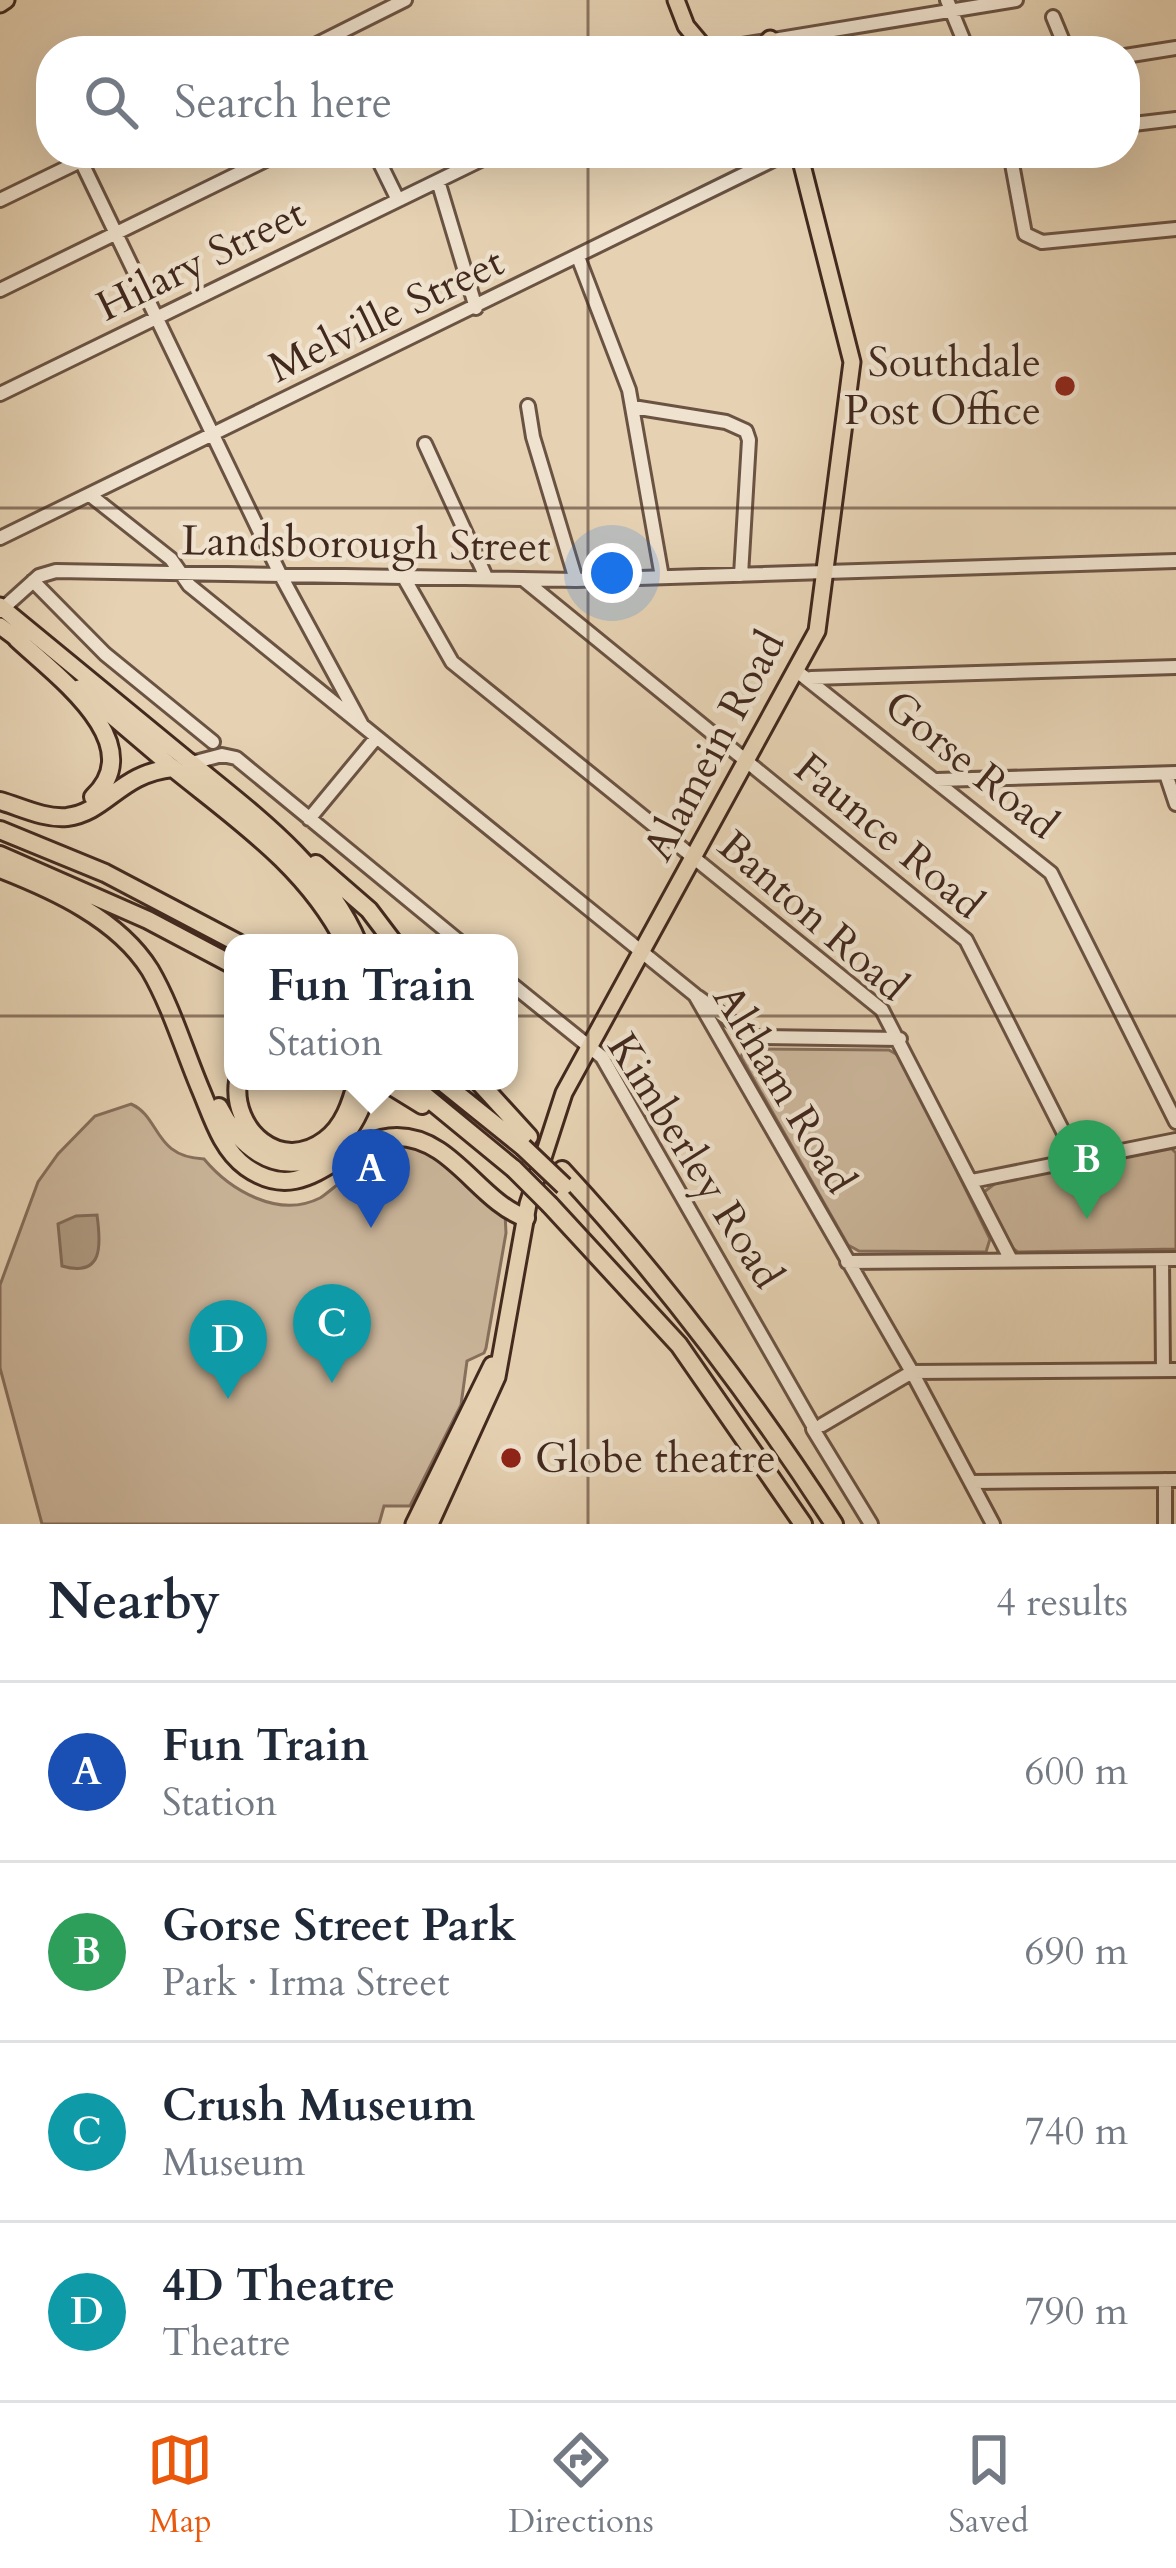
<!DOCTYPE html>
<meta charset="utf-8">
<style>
:root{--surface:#fff;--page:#f2f2f3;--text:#1f2937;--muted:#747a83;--line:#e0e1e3;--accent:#ea580c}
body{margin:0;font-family:Cardo,serif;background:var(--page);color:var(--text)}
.you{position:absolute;left:612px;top:573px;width:42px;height:42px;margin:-30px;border:9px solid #fff;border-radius:50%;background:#1a73e8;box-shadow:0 0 0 18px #1a73e833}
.badge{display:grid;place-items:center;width:78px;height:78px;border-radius:50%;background:var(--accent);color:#fff;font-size:39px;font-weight:700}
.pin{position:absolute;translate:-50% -99px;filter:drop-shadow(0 3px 6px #0008)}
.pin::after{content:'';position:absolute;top:63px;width:42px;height:36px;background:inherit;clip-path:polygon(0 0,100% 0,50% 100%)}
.popup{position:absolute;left:224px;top:934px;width:294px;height:156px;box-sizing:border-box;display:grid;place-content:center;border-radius:24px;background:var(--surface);filter:drop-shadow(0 3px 9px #0005);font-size:39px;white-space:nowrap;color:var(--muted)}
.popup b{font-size:45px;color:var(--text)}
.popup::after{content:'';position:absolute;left:50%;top:100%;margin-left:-24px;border:24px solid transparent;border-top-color:var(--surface)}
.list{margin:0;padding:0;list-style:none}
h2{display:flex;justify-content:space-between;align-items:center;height:156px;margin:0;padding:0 48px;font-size:51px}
h2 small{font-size:39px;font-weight:400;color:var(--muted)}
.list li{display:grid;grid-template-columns:78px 1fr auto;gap:36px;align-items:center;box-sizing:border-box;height:180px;padding:0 48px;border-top:3px solid var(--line)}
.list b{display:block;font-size:45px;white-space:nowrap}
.list p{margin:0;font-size:39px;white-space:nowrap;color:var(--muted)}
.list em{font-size:39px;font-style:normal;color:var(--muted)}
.icon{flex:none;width:66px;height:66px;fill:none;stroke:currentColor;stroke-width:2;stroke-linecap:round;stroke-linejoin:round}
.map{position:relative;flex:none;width:1176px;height:1524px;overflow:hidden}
.search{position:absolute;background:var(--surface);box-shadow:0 12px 48px #0002;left:36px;right:36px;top:36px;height:132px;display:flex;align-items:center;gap:30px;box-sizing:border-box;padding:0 42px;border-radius:48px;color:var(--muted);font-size:45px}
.sheet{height:876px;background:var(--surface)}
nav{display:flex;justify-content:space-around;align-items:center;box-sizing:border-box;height:168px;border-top:3px solid var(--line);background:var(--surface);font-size:33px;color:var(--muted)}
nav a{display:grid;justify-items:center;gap:6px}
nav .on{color:var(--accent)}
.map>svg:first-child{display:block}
.green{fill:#cab59a;stroke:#866f5c;stroke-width:3}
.water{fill:#ae9980;stroke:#836c59;stroke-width:3}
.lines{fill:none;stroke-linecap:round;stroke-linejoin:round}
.minor-casing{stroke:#6b5343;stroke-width:18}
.major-casing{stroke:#42291e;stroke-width:21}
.highway-casing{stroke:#42291e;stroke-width:22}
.minor{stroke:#efe2ce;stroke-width:12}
.major{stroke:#e6d2b3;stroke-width:15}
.highway{stroke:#e6d2b3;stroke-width:16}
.highway-bridge-casing{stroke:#42291e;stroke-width:22;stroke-linecap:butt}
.highway-bridge{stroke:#e6d2b3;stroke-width:16}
.grid{fill:none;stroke:#42291e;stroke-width:3;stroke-opacity:0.55}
.poi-dot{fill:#8f2418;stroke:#efe2ce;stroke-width:4.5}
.labels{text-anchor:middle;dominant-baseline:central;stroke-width:9;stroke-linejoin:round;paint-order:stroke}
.street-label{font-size:42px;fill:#42291e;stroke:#efe2ce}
.poi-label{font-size:42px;fill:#42291e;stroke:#efe2ce;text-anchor:end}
</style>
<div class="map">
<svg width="1176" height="1524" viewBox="0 0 1176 1524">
<rect width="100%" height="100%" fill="#e6d2b3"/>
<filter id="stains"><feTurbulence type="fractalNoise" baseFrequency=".00167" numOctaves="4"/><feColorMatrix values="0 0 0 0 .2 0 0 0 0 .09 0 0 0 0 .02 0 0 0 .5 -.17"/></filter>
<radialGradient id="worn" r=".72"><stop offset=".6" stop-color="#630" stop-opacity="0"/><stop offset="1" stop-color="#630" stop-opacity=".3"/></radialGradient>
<path class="green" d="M744,1049l145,1 12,7 89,182 -4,13 -127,-1 -11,-6 -107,-188z
M131,1104c30,13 22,53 73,55 26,31 74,60 116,39 8,-5 16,-13 24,-18l-1,-13c65,-54 111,4 162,46l1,20 -20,115 -2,5 -17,8 -6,44 -51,101h-26l-5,18h-337l-42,-156v-83l38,-103 20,-28 37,-38z
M1170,1147l6,6v96l-158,3 -7,-5 -27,-55 13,-10z"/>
<path class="water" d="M97,1215c4,29 7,63 -35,51l-4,-42 18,-8z"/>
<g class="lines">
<defs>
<path id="minor" d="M947,0l21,51
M1053,17l14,34
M869,50v1
M303,51l102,-51
M706,51l310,-51
M1125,56l51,-8
M1125,125l51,-6
M375,153l23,47
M1010,153l15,81 17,8 134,-13
M81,161l199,413 82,151
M438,181l38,127
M0,200l97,-47
M578,257l51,133 33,187
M0,290l280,-137
M0,394l495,-241
M528,406l5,31 43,143
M633,407l93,15 20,9 3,9 -8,135
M425,444l61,133
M90,495l81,64 18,26 506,410 217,377 81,152
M0,538l775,-379 88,-6
M403,576l49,86 430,348 129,250
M523,579l443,361 112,221
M33,581l72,73 108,88
M0,611l39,-35 17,-5 520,9 600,-19
M798,672l253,201 125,249
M811,678l365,-11
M188,764l34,-9 14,3 225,185
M1166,774l10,30
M937,780l239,-7
M309,819l67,-81
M509,982l93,75 210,367
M698,997l55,40 147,2
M972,1181l204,-41
M1162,1260l1,110
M847,1262l329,-3
M822,1425l90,-53 264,-2
M813,1429l58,95
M1165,1480v44
M973,1482l203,-2"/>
<path id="major" d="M676,0l10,26 21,25
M0,4l6,-4
M770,39l4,12
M0,606l191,157
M0,626l23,17
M79,688l94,80
M414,1524l78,-159
M430,1524l67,-147 31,-173 36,-111 253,-462 35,-269 -53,-209"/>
<path id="highway" d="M17,639c37,35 134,104 76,158
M191,763c61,50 136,105 167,180
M0,801c21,6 44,18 67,16 40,-5 53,-44 106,-49 64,52 134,99 172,175
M0,830l105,43 133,70
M0,855l148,65 85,45
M316,864l53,46 25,33
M0,869c54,21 118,50 150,101 21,36 34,80 50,118 12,28 21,61 46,79 61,44 95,-30 151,-30 55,0 82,65 129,81
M238,1081c-7,48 42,93 87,59 19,-14 26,-37 32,-59
M383,1081l39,24
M407,1081l107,88
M441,1081l82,66
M478,1081l51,56
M219,1107c45,89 131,65 150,-26
M562,1170c101,109 191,229 272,354
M550,1205l129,140 124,179"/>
</defs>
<use href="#minor" class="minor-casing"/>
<use href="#major" class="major-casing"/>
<use href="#highway" class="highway-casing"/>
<use href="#minor" class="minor"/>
<use href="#major" class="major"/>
<use href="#highway" class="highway"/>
<defs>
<path id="highway-bridge" d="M523,1147l41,39
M514,1169l36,36"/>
</defs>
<use href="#highway-bridge" class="highway-bridge-casing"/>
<use href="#highway-bridge" class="highway-bridge"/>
</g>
<path class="grid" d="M588,0v51M588,153v1371M0,508h1176M0,1016h1176"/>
<g class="poi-dot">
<circle cx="1065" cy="386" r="12"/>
<circle cx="511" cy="1458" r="12"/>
</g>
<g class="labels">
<g class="street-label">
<text transform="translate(201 260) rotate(-26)">Hilary Street</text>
<text transform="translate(386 315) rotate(-26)">Melville Street</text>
<text transform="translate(366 544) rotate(1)">Landsborough Street</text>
<text transform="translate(714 746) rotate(-62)">Alamein Road</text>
<text transform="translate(971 765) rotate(39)">Gorse Road</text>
<text transform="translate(889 836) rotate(40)">Faunce Road</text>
<text transform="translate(813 916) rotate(41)">Banton Road</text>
<text transform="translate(784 1089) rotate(59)">Altham Road</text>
<text transform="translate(695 1161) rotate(58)">Kimberley Road</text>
</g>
<g class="poi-label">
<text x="1041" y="362">Southdale<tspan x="1041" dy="48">Post Office</tspan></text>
<text x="535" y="1458" text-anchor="start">Globe theatre</text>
</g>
</g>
<rect width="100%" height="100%" filter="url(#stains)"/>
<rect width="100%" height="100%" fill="url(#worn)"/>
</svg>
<div class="you"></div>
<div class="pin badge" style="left:371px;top:1228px;background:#1a4fb4">A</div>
<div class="popup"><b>Fun Train</b>Station</div>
<div class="pin badge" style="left:1087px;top:1219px;background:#2e9e5b">B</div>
<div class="pin badge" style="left:332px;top:1383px;background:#0f9aa8">C</div>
<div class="pin badge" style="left:228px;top:1399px;background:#0f9aa8">D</div>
<div class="search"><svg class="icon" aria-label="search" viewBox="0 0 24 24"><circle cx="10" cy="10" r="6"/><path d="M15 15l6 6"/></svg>Search here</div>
</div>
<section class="sheet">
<h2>Nearby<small>4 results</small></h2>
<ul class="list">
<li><span class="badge" style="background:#1a4fb4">A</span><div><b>Fun Train</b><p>Station</p></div><em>600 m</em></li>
<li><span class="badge" style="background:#2e9e5b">B</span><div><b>Gorse Street Park</b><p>Park · Irma Street</p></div><em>690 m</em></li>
<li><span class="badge" style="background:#0f9aa8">C</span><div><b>Crush Museum</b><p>Museum</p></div><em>740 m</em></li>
<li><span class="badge" style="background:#0f9aa8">D</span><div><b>4D Theatre</b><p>Theatre</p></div><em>790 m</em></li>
</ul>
</section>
<nav>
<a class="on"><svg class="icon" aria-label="map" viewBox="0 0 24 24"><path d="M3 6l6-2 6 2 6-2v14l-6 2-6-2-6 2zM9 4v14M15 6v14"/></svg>Map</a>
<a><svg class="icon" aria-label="directions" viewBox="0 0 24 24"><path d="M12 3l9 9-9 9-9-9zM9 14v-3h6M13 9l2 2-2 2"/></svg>Directions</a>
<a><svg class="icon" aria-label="saved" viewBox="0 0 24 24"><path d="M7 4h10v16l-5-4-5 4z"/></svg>Saved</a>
</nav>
